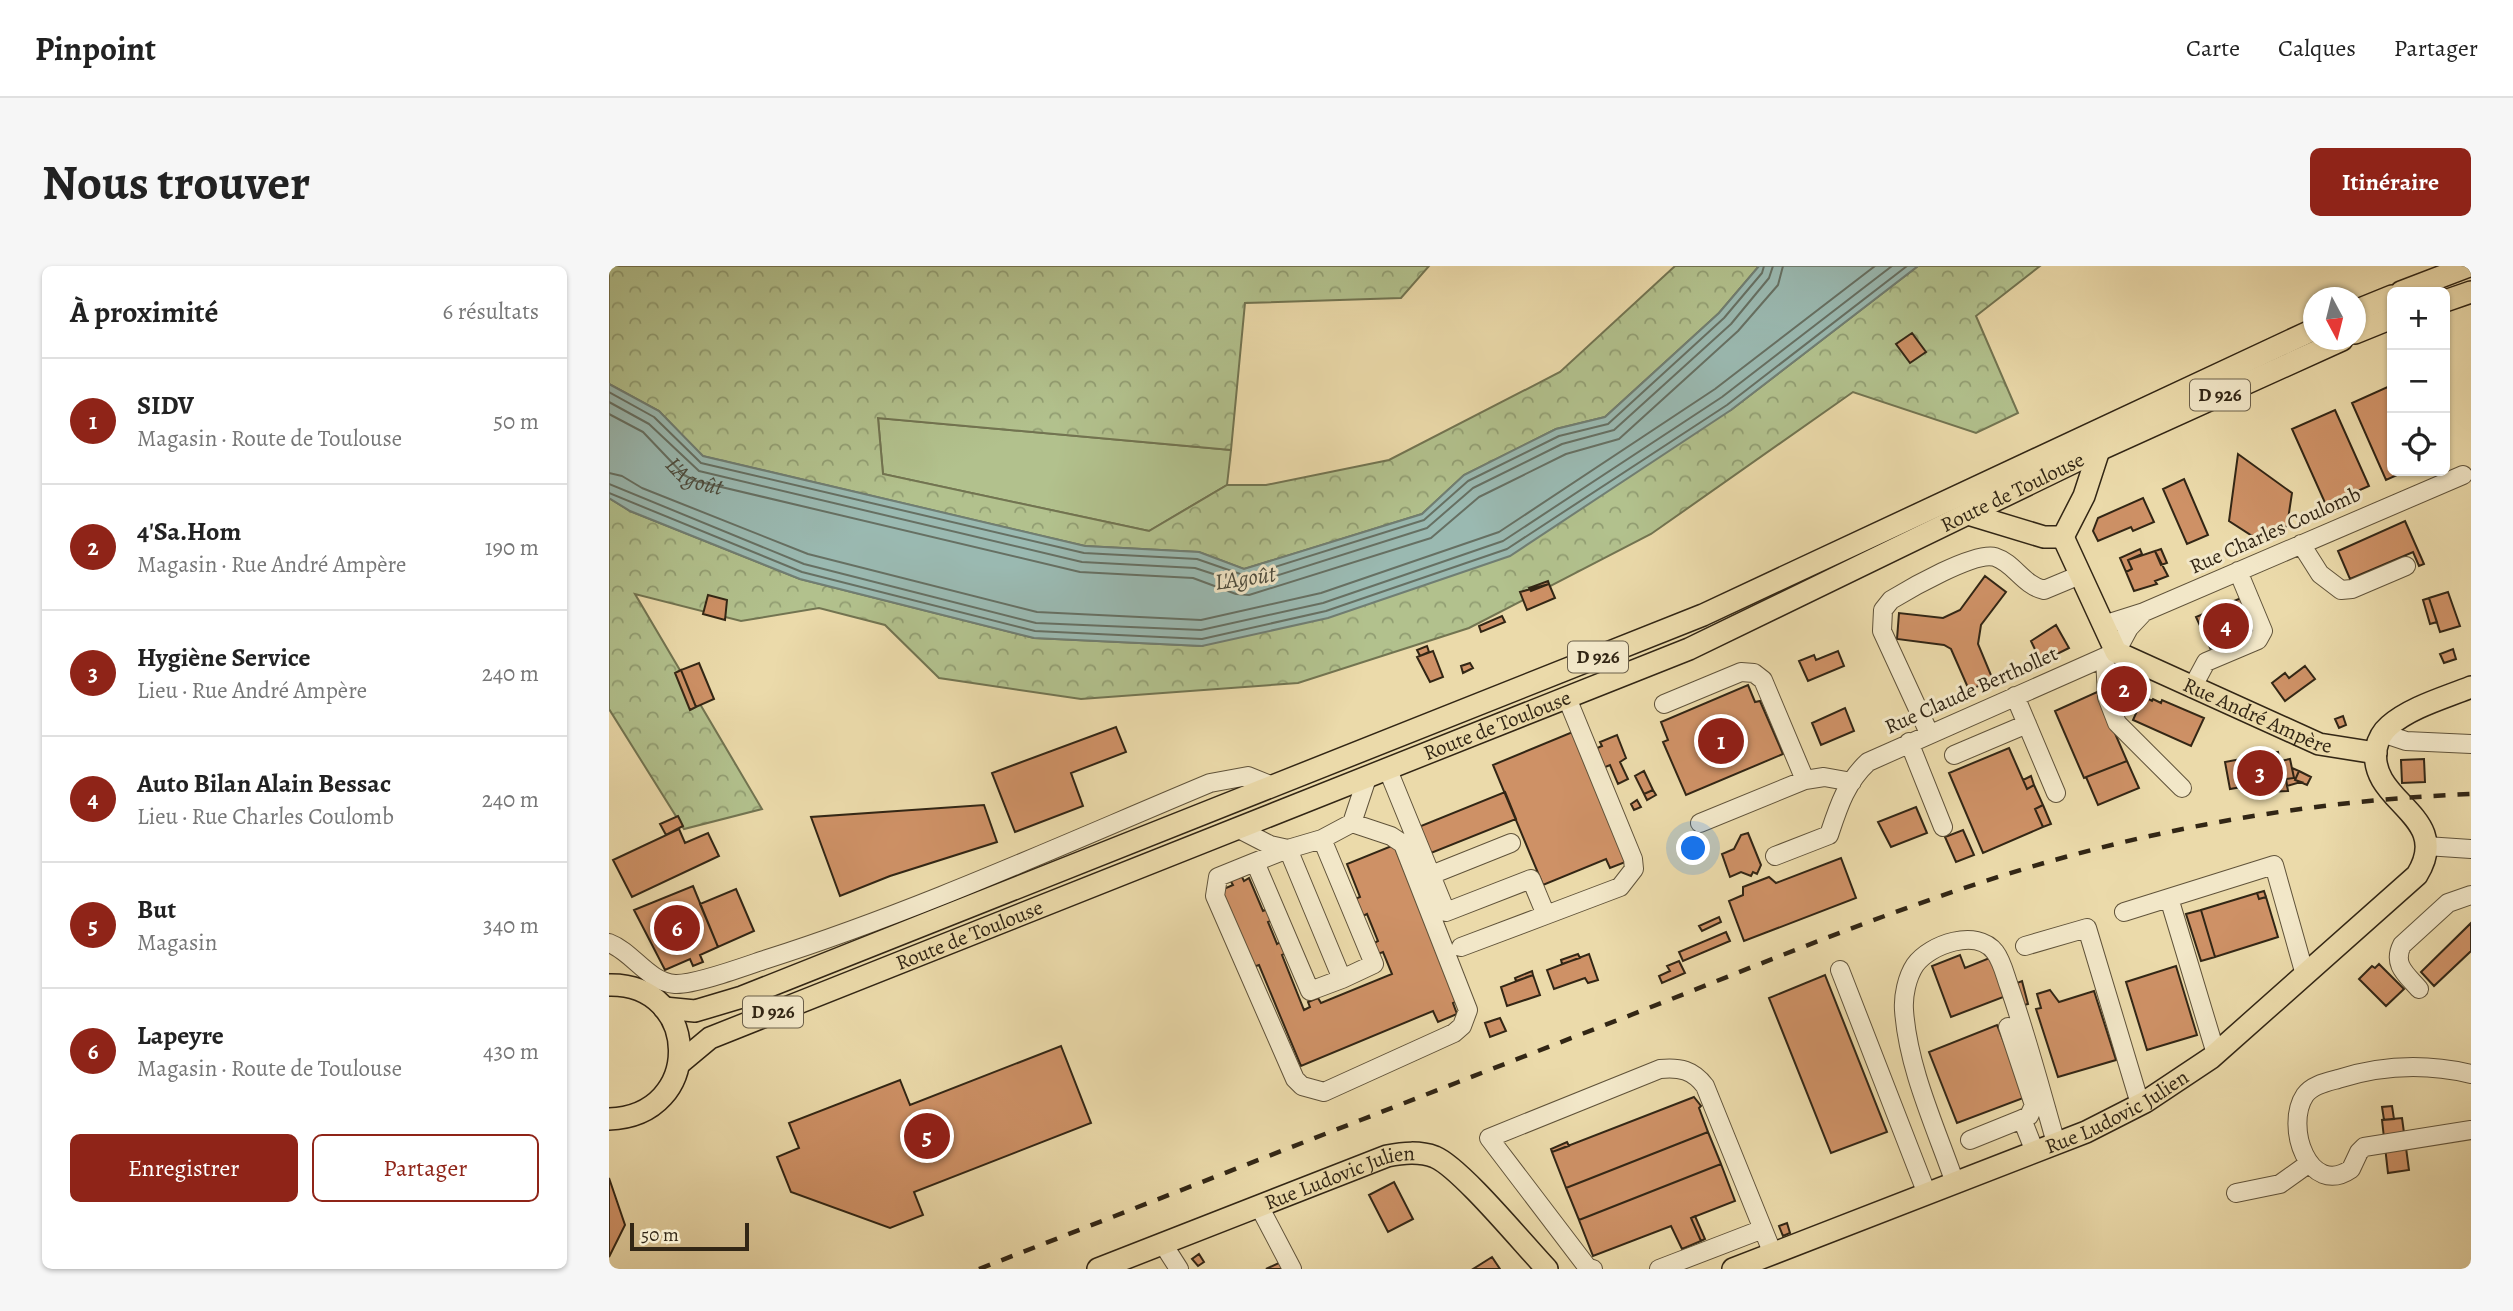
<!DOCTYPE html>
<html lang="fr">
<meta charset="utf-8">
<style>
:root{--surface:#fff;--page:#f6f6f6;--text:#222;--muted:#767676;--line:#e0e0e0;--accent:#8f2418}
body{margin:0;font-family:Alegreya,serif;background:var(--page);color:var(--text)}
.controls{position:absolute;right:21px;top:21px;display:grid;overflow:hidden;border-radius:10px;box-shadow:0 2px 5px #0004}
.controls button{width:63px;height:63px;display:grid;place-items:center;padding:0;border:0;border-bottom:2px solid var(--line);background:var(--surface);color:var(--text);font:35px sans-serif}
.compass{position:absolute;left:1694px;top:21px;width:63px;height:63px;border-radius:50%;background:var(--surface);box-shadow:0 2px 5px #0004;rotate:173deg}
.scale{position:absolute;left:21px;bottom:18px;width:119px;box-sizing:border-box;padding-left:7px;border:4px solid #322615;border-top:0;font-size:19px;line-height:24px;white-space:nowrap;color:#322615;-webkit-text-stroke:5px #f2e7c8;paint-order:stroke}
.you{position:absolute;left:1085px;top:583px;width:24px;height:24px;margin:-18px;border:5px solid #fff;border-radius:50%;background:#1a73e8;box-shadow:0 0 0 10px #1a73e833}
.badge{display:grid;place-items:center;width:46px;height:46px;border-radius:50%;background:var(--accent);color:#fff;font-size:23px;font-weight:700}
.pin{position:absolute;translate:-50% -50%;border:4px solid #fff;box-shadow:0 2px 7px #0006}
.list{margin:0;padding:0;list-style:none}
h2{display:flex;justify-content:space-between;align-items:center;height:91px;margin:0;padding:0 28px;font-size:30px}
h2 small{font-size:23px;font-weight:400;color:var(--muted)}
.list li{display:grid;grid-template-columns:46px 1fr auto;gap:21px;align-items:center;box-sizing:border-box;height:126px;padding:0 28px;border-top:2px solid var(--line)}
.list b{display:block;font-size:26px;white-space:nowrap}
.list p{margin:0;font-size:23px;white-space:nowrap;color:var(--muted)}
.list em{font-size:23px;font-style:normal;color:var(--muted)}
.actions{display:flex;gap:14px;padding:21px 28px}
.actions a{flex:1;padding:16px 0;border:2px solid var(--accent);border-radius:10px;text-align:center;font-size:24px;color:var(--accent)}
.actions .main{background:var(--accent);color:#fff}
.icon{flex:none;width:38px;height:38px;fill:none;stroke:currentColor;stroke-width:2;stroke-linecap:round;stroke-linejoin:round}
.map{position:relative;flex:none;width:1862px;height:1003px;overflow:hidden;border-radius:10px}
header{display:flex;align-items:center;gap:42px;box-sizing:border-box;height:98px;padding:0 35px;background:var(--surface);border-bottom:2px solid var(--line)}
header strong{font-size:33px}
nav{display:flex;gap:38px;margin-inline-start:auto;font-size:24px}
.intro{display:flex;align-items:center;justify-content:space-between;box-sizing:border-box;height:168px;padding:0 42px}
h1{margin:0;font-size:49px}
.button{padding:18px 32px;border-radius:10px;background:var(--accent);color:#fff;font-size:24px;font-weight:700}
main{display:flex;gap:42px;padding:0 42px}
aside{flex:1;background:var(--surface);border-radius:10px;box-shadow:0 2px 5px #0004}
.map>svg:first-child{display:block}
.grass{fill:#b2c18d;stroke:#727451;stroke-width:2}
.forest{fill:url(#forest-crowns);stroke:#727451;stroke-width:2}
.water{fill:#9ab9b1;stroke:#707e73;stroke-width:2}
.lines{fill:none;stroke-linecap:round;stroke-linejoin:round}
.shore{stroke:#667063;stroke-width:2}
.building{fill:#ce9166;stroke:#322615;stroke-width:2}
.minor-casing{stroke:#60533a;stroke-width:20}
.major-casing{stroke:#322615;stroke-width:24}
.minor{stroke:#f2e7c8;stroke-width:18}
.major{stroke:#ebdaaa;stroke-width:21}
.rail{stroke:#322615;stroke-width:4.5;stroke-dasharray:12 12;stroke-linecap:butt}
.labels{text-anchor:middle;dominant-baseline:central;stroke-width:6;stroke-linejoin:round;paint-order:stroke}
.shield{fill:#f2e7c8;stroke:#6c604b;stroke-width:2}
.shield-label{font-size:19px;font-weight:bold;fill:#322615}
.street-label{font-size:21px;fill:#322615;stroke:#f2e7c8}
.water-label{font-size:23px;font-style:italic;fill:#4c4b3c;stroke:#f2e7c8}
</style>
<header>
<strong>Pinpoint</strong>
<nav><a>Carte</a><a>Calques</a><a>Partager</a></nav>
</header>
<div class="intro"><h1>Nous trouver</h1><a class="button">Itinéraire</a></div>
<main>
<aside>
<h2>À proximité<small>6 résultats</small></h2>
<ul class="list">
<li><span class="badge">1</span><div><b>SIDV</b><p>Magasin · Route de Toulouse</p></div><em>50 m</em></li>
<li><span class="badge">2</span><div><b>4'Sa.Hom</b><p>Magasin · Rue André Ampère</p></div><em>190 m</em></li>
<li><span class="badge">3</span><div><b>Hygiène Service</b><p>Lieu · Rue André Ampère</p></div><em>240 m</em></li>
<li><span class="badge">4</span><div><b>Auto Bilan Alain Bessac</b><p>Lieu · Rue Charles Coulomb</p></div><em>240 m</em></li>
<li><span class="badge">5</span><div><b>But</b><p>Magasin</p></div><em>340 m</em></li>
<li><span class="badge">6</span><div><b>Lapeyre</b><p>Magasin · Route de Toulouse</p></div><em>430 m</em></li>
</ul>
<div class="actions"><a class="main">Enregistrer</a><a>Partager</a></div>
</aside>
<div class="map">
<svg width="1862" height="1003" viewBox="0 0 1862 1003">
<defs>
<pattern id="forest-crowns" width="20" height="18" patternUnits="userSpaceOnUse" patternTransform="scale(1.75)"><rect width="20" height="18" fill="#b2c18d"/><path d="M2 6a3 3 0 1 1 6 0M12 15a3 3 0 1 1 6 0" fill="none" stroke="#919d72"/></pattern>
</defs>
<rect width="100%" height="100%" fill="#ebdaaa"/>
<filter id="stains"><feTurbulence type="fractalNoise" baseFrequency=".00286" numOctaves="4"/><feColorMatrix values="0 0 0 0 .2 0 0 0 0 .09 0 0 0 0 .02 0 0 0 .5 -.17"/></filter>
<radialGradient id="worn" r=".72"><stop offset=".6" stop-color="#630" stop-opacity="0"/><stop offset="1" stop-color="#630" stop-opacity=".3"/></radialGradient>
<path class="grass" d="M269,152l353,32 -4,35 -78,46 -266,-57z"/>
<path class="forest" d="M0,0h820l-28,32 -156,5 -14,147 -353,-32 5,56 266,57 78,-46h39l123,-25 171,-88 115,-106h84l-40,47 -114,104 -49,12 -92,46 -42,39 -178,55 -45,-17 -114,-6 -383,-90 -43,-45 -50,-27z
M1309,0h122l-64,50 42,97 -42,20 -123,-41 -202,142 -182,94 -171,55 -217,16 -142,-21 -54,-53 -66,-17 -78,13 -106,-27 127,215 -78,20 -75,-120v-211l21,13 170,68 234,59 168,8 529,-236z"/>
<path class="water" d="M1150,0h159l-187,144 -221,146 -182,62 -126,28 -168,-8 -234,-59 -170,-68 -21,-13v-114l50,27 44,45 382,90 114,6 45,17 178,-55 42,-39 92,-46 49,-12 114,-104z"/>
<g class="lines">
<g class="shore">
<path d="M0,126l45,25 47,46 383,90 113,6 49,17 178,-56 44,-39 91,-45 49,-12 116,-106 38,-45 2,-7"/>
<path d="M0,136l40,22 50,47 383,91 113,6 52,17 180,-57 46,-40 89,-44 52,-14 117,-106 38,-46 4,-12"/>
<path id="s1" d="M0,148l34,18 41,43 12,6 384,91 113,6 43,16 13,1 182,-57 48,-41 87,-43 53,-15 119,-108 40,-46 5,-19"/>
<path d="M0,207l13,3 20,12 166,66 229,58 164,8 120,-27 178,-61 216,-143 160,-123"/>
<path d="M0,218l195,80 232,59 165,7 122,-27 180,-62 219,-144 170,-131"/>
<path d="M0,227l193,79 233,59 167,8 124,-28 181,-62 220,-144 180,-139"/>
</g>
</g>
<path class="building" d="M1303,67l14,19 -16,11 -14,-19z
M1783,119v86h14l-20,9 -34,-77z
M1726,144l34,76 -43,19 -34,-76z
M1629,188l54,39 -5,33 -30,13 -28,-18z
M1575,213l24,56 -21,9 -24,-55z
M1534,232l11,24 -21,9 -2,-4 -33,14 -5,-10 5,-13z
M1796,255l19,43 -5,2 -6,-14 -63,27 -12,-28z
M1531,283l2,5 -14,6 4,9 -6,3 -6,-14z
M1552,283l6,14 -6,2 -6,-14z
M1546,285l13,25 -13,5 2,3 -23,7 -8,-19 6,-3 -4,-9z
M1376,310l21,16 -25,33 -3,19 15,36 -24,10 -18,-41 -7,-4 -47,-6 2,-26 44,5 17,-8z
M939,315l1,3 -18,7 -2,-3z
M940,318l6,14 -28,12 -7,-18z
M1839,326l12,34 -20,6 -11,-34z
M99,329l19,5 -2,20 -22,-6z
M1632,332l14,33 -44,19 -15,-33z
M1820,332l8,24 -7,2 -7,-24z
M893,350l3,6 -24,10 -2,-6z
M1447,359l13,23 -28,14 -10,-21z
M818,380l2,6 -9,4 -3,-6z
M1844,383l3,10 -12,4 -4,-9z
M824,385l10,26 -13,5 -13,-25z
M1229,385l6,15 -36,15 -9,-20 15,-6 2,5z
M90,397l15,36 -18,8 -15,-37z
M861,397l3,5 -10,5 -2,-7z
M1696,400l10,13 -30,22 -13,-18 13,-10 4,5z
M72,404l15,37 -6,3 -15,-37z
M1139,419l7,17 5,-1 23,53 -97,41 -23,-53 5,-2 -7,-18z
M1515,423h6l22,12 1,-2 8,4 1,-3 42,18 -13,28 -58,-26 5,-11 -23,-6v-13z
M1488,426l30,69 -43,17 -29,-67z
M1236,442l9,23 -33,14 -9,-22z
M1734,450l3,9 -7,3 -4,-9z
M507,461l10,25 -55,21 12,33 -68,26 -23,-59z
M966,465l53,130 -18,7 -4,-9 -63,26 -50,-120z
M1008,469l9,23 -6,4 8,17 -10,5 -8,-19 -7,3 -8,-19 7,-3 -2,-4z
M1400,482l18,41 7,-4 9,20 -8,4 8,18 -60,26 -34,-80z
M1669,486l2,9 10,-2 4,19 -8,1 2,12 -23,1 -1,-9 -34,6 -5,-27z
M1815,493l1,23 -23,1 -1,-23z
M1518,495l12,27 -41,17 -12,-28z
M1683,502l7,3 -4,9 6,2 -14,4 -1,-7 8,-1z
M1035,505l9,19 -9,4 -9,-18z
M1690,505l12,6 -4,8 -12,-5z
M1422,510l3,9 -7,4 -4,-9z
M1044,524l3,5 -9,5 -3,-6z
M896,526l11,27 -90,36 -10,-27z
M1028,534l4,7 -7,3 -3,-6z
M375,539l13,37 -107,34 -50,20 -29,-79z
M1434,539l8,19 -8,3 -8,-18z
M1307,541l11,26 -36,14 -13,-25z
M69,550l5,10 -17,9 -6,-11z
M70,563l6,14 23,-10 11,23 -87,41 -19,-37z
M1354,564l11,25 -18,7 -11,-25z
M1139,567l13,32 -4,9 -4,-2 -2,4 -10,-4 -11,5 -8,-23 12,-5 7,-14z
M785,579l64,156 -5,2 4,11 -19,8 -5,-11 -132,55 -42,-101 -9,3 -31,-77 14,-6 -3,-5 11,-5 3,6 5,-3 14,33 5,-2 5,11 -5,2 9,22 5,-3 4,12 -4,2 22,55 6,-3 -2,-5 10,-4 3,5 71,-29 -9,-22 -5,2 -4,-11 4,-2 -11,-27 -4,2 -8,-17 5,-2 -13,-33z
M1232,592l15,40 -112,43 -15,-40 14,-6v-8l26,-10 7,6z
M84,620l25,61 -18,8 3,7 -10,4 -3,-7 -25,11 -31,-60z
M127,623l18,42 -36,16 -18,-43z
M1655,625l2,6 -7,2 -2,-6z
M1648,627l2,6 7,-2 12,40 -63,20 -14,-47z
M1592,644l14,47 -14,4 -15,-47z
M1110,651l2,5 -19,9 -3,-5z
M1862,657v28l-37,35 -13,-14z
M1117,666l4,9 -47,20 -4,-9z
M969,688l2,4 -18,6 -1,-4z
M980,688l9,26 -10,3 -3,-5 -31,11 -7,-19z
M1351,689l5,13 27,-11 14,39 -55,21 -19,-51z
M1070,695l6,12 -23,10 -3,-7 11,-5 -3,-5z
M1770,698l25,25 -18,17 -27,-27 13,-13 3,2z
M1567,700l21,69 -50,15 -21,-68z
M923,705l1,4 -17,6 -1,-3z
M924,709l7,20 -33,11 -6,-19z
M1216,709l62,157 -56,21 -62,-155z
M1413,715l6,23 -4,1 -7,-22z
M1441,724l9,12 35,-11 22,69 -58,17 -22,-68 5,-1 -4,-14z
M891,752l6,13 -16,6 -5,-14z
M1388,759l29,72 -69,26 -28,-71z
M452,780l30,77 -177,69 9,23 -33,13 -99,-36 -14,-35 22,-9 -10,-25 111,-43 10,25z
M1085,831l7,9 -2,2 9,24 -142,56 -14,-36z
M1783,840l2,13 -10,1 -2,-13z
M1793,852l7,52 -21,3 -6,-53z
M1099,866l13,32 -142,56 -13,-32z
M958,876l2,4 -17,6 -1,-3z
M1112,898l14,37 -44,17 10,23 -19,8 -11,-23 -78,30 -14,-36z
M0,912l16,47 -16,32z
M785,916l19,37 -25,13 -19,-37z
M1086,950l10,23 -4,2 -10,-23z
M1178,957l3,10 -7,3 -4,-10z
M590,988l5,8 -6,4 -6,-7z
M883,991l8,12h-27z
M672,996l3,7h-18z"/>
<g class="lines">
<defs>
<path id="minor" d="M1692,278l19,30 21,16 11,-1 54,-23
M1535,346l319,-137
M1496,391l2,40 10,26 65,65
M1583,422l14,-26 52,-22 5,-9 -25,-60
M1406,430l41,97
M1055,438l77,-32 13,1 9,7 42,100 19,-3 28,5
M1320,467l-47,-102 1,-21 8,-10c18,-11 84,-49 104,-43 19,6 28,28 49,33l36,-15
M1773,467l24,8 65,3
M1300,476l34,85
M1345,489l73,-31
M779,504l58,142 85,-33 15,36 -85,32
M1091,557l105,-43
M630,563l31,16 18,4 34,-10 30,-16 15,-45
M713,573l52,125 -32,15 -54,-130 -33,13 55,129 32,-12
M1817,580l45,3
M1166,590l54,-21c9,-27 17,-53 39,-73l248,-110 13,-24 15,-16 -41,13
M646,596l-37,15 -3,19 80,183 7,7 22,6 130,-59 8,-7 6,-16 -65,-166 -12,-8 -39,-13
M822,609l80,-32
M1560,632l47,156
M1515,646l150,-47 31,110
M937,649l74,-28 14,-18 -1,-10 -66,-161
M0,677c24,9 39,39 66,41 20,1 71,-18 92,-25 151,-48 297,-115 443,-176l38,-7 22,9
M1416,680l62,-18 53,176
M1231,704l87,224
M1810,723c-12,-14 -27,-24 -17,-44l46,-42 23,-8
M1399,761l26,78 -5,11 -7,3
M1862,808c-46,-11 -89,-9 -133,5 -11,3 -26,6 -33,16 -21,31 4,103 46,74l8,-17 5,-5 107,-17
M1361,874l52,-21 13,33
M1346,917c-19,-55 -47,-114 -51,-173 -1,-14 3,-33 11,-45 15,-21 62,-37 80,-13 7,9 10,23 14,34 18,51 32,105 47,157
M1627,927l44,-9 28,-20
M650,940l33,63
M554,978l16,25
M984,1003l-5,-1 -99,-130 171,-69c20,-2 33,1 45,17l68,168
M1050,1003l104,-40"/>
<g id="major">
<path d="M1792,26l68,-26"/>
<path d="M1836,35l26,-9"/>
<path d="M1746,45l37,-15"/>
<path d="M1746,67l37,-15"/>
<path d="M1359,248l76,23h19"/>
<path id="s2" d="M1454,271l53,115 203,92 57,9"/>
<path d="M1454,271l21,-41 15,-46"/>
<path d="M0,719c92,-2 96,131 0,134"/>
<path d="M55,742l31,3 47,-14 961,-382 610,-285"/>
<path id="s3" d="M71,797l30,-25 979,-389 410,-199 243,-110"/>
<path id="s4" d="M489,1003l289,-113c16,-3 32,-5 48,1 26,11 89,88 112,112"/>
<path id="s5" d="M1124,1003l353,-137 59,-30 66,-44 206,-183c37,-60 -49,-72 -41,-126 2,-9 6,-17 13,-23 22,-19 55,-28 82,-39"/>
</g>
</defs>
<use href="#minor" class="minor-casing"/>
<use href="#major" class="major-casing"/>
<use href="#minor" class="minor"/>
<use href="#major" class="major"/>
<path class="rail" d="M370,1003c208,-81 417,-163 626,-244 140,-54 279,-114 422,-157 144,-43 294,-68 444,-74"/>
</g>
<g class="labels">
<g class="shield">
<rect x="1581" y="113.5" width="60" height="31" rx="5"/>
<rect x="959" y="375.5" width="60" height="31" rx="5"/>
<rect x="134" y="730.5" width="60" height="31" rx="5"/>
</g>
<g class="shield-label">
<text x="1611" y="129">D 926</text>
<text x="989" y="391">D 926</text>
<text x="164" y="746">D 926</text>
</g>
<g class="street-label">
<text stroke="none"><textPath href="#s3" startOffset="1452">Route de Toulouse</textPath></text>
<text transform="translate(1666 264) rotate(-24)">Rue Charles Coulomb</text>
<text transform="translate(1362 424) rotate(-24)">Rue Claude Berthollet</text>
<text stroke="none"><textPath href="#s2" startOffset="282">Rue André Ampère</textPath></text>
<text stroke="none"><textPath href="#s3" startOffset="886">Route de Toulouse</textPath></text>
<text stroke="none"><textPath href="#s3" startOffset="318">Route de Toulouse</textPath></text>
<text stroke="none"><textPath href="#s5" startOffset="415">Rue Ludovic Julien</textPath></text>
<text stroke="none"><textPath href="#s4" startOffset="259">Rue Ludovic Julien</textPath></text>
</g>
<g class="water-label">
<text stroke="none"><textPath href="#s1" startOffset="108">L'Agoût</textPath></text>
<text transform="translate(636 312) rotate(-8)">L'Agoût</text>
</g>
</g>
<rect width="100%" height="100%" filter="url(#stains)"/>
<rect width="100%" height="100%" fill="url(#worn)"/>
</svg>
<div class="controls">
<button>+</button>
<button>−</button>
<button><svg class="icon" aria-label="locate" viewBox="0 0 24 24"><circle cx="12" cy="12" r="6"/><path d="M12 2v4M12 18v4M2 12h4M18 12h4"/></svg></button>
</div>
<svg class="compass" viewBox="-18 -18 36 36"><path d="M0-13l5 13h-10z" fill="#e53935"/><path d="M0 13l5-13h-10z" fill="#767676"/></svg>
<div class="scale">50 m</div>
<div class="you"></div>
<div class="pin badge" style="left:1112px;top:475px">1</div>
<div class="pin badge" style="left:1515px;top:423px">2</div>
<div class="pin badge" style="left:1651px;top:507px">3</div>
<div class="pin badge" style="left:1617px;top:360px">4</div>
<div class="pin badge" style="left:318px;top:870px">5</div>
<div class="pin badge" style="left:68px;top:662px">6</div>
</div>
</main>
